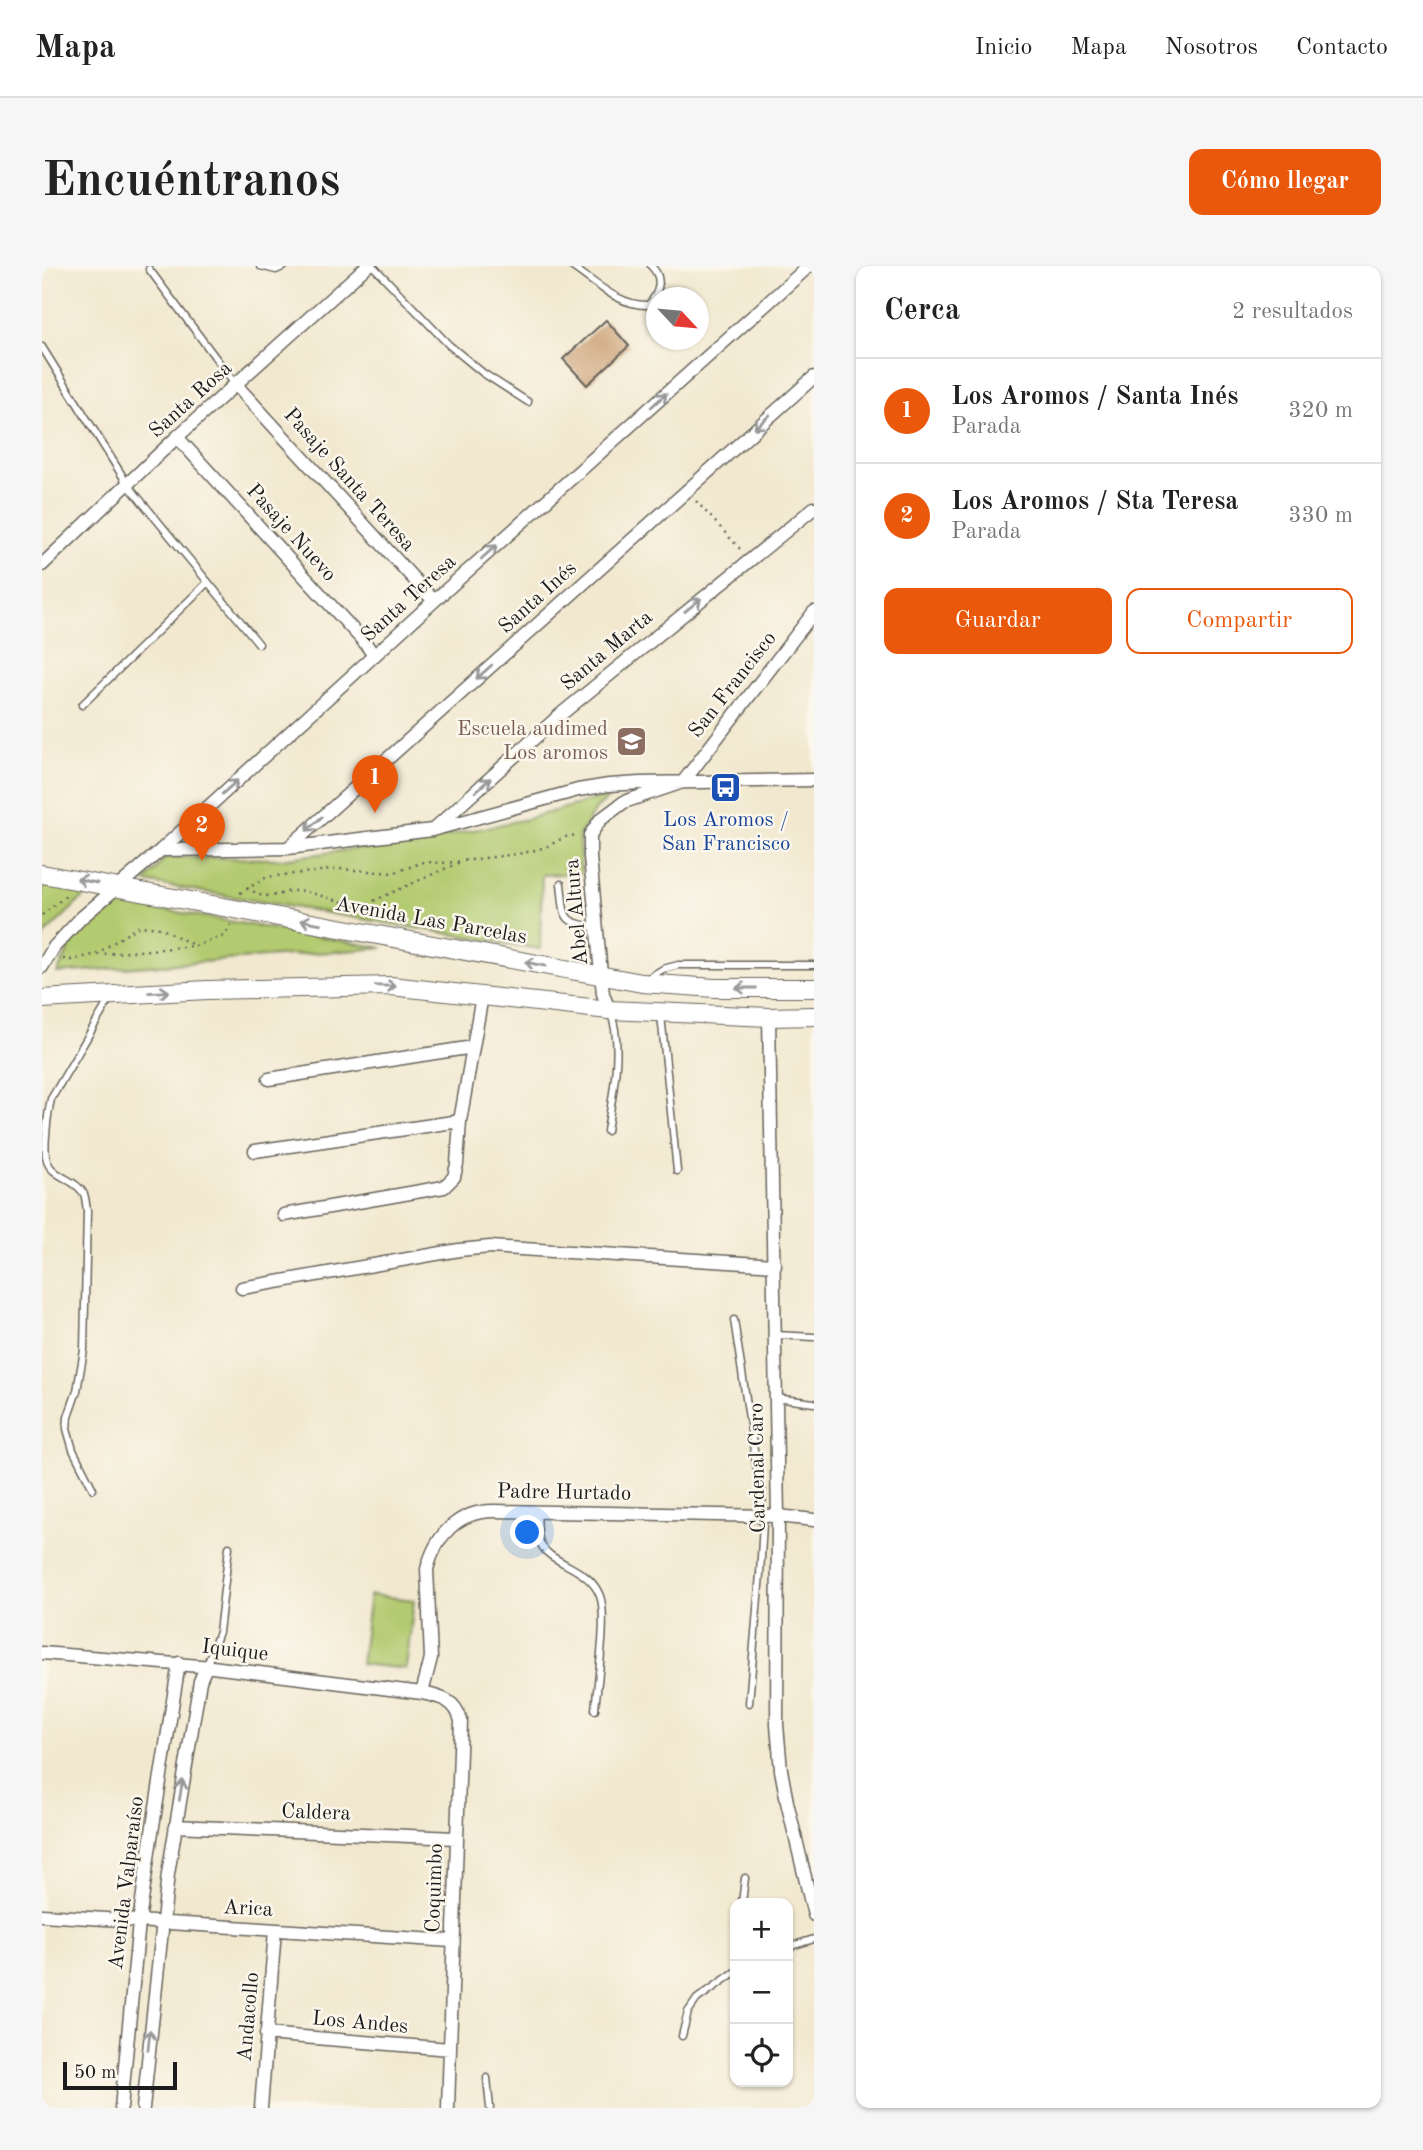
<!DOCTYPE html>
<html lang="es">
<meta charset="utf-8">
<style>
:root{--surface:#fff;--page:#f6f6f6;--text:#222;--muted:#767676;--line:#e0e0e0;--accent:#ea580c}
body{margin:0;font-family:"Old Standard TT",serif;background:var(--page);color:var(--text)}
.controls{position:absolute;right:21px;bottom:21px;display:grid;overflow:hidden;border-radius:14px;box-shadow:0 2px 5px #0004}
.controls button{width:63px;height:63px;display:grid;place-items:center;padding:0;border:0;border-bottom:2px solid var(--line);background:var(--surface);color:var(--text);font:35px sans-serif}
.compass{position:absolute;left:604px;top:21px;width:63px;height:63px;border-radius:50%;background:var(--surface);box-shadow:0 2px 5px #0004;rotate:116deg}
.scale{position:absolute;left:21px;bottom:18px;width:114px;box-sizing:border-box;padding-left:7px;border:4px solid #1c1c1c;border-top:0;font-size:19px;line-height:24px;white-space:nowrap;color:#1c1c1c;-webkit-text-stroke:5px #fbf7ec;paint-order:stroke}
.you{position:absolute;left:486px;top:1267px;width:24px;height:24px;margin:-18px;border:5px solid #fff;border-radius:50%;background:#1a73e8;box-shadow:0 0 0 10px #1a73e833}
.badge{display:grid;place-items:center;width:46px;height:46px;border-radius:50%;background:var(--accent);color:#fff;font-size:23px;font-weight:700}
.pin{position:absolute;translate:-50% -58px;filter:drop-shadow(0 2px 4px #0008)}
.pin::after{content:'';position:absolute;top:37px;width:24px;height:21px;background:inherit;clip-path:polygon(0 0,100% 0,50% 100%)}
.list{margin:0;padding:0;list-style:none}
h2{display:flex;justify-content:space-between;align-items:center;height:91px;margin:0;padding:0 28px;font-size:30px}
h2 small{font-size:23px;font-weight:400;color:var(--muted)}
.list li{display:grid;grid-template-columns:46px 1fr auto;gap:21px;align-items:center;box-sizing:border-box;height:105px;padding:0 28px;border-top:2px solid var(--line)}
.list b{display:block;font-size:26px;white-space:nowrap}
.list p{margin:0;font-size:23px;white-space:nowrap;color:var(--muted)}
.list em{font-size:23px;font-style:normal;color:var(--muted)}
.actions{display:flex;gap:14px;padding:21px 28px}
.actions a{flex:1;padding:16px 0;border:2px solid var(--accent);border-radius:14px;text-align:center;font-size:24px;color:var(--accent)}
.actions .main{background:var(--accent);color:#fff}
.icon{flex:none;width:38px;height:38px;fill:none;stroke:currentColor;stroke-width:2;stroke-linecap:round;stroke-linejoin:round}
.map{position:relative;flex:none;width:772px;height:1842px;overflow:hidden;border-radius:14px}
header{display:flex;align-items:center;gap:42px;box-sizing:border-box;height:98px;padding:0 35px;background:var(--surface);border-bottom:2px solid var(--line)}
header strong{font-size:33px}
nav{display:flex;gap:38px;margin-inline-start:auto;font-size:24px}
.intro{display:flex;align-items:center;justify-content:space-between;box-sizing:border-box;height:168px;padding:0 42px}
h1{margin:0;font-size:49px}
.button{padding:18px 32px;border-radius:14px;background:var(--accent);color:#fff;font-size:24px;font-weight:700}
main{display:flex;gap:42px;padding:0 42px}
aside{flex:1;background:var(--surface);border-radius:14px;box-shadow:0 2px 5px #0004}
.map>svg:first-child{display:block}
.green{fill:#b2ca6f;stroke:#677346;stroke-width:2}
.building{fill:#ca9f72}
.lines{fill:none;stroke-linecap:round;stroke-linejoin:round}
.lane-casing{stroke:#67635b;stroke-width:9}
.street-casing{stroke:#67635b;stroke-width:15}
.secondary-casing{stroke:#67635b;stroke-width:20}
.path{stroke:#67635b;stroke-width:2.5;stroke-dasharray:2 5;stroke-linecap:butt}
.lane{stroke:#fff;stroke-width:6}
.street{stroke:#fff;stroke-width:12}
.secondary{stroke:#fff;stroke-width:18}
.oneway{stroke:#999}
.labels{text-anchor:middle;dominant-baseline:central;stroke-width:5;stroke-linejoin:round;paint-order:stroke}
.street-label{font-size:21px;fill:#1c1c1c;stroke:#fbf7ec}
.education-label{font-size:21px;fill:#785e54;stroke:#fbf7ec;text-anchor:end}
.transit-label{font-size:21px;fill:#164399;stroke:#fbf7ec}
</style>
<header>
<strong>Mapa</strong>
<nav><a>Inicio</a><a>Mapa</a><a>Nosotros</a><a>Contacto</a></nav>
</header>
<div class="intro"><h1>Encuéntranos</h1><a class="button">Cómo llegar</a></div>
<main>
<div class="map">
<svg width="772" height="1842" viewBox="0 0 772 1842">
<rect width="100%" height="100%" fill="#fbf7ec"/>
<filter id="ink" filterUnits="userSpaceOnUse"><feTurbulence type="fractalNoise" baseFrequency=".0143" numOctaves="2"/><feDisplacementMap in="SourceGraphic" scale="14" xChannelSelector="R" yChannelSelector="G"/><feConvolveMatrix kernelMatrix="1 2 1 2 8 2 1 2 1" color-interpolation-filters="sRGB"/></filter>
<filter id="wash" filterUnits="userSpaceOnUse"><feTurbulence type="fractalNoise" baseFrequency=".00686" numOctaves="4" result="noise"/><feDisplacementMap in="SourceGraphic" scale="28" xChannelSelector="R" yChannelSelector="G"/><feGaussianBlur stdDeviation="1.57" result="paint"/><feColorMatrix in="noise" values="0 0 0 0 0 0 0 0 0 0 0 0 0 0 0 0 0 1.4 0 .05"/><feComposite in="paint" operator="in"/></filter>
<g filter="url(#wash)">
<rect width="100%" height="100%" fill="#f2e8cf"/>
<path class="green" d="M571,528l-19,17 -15,25 2,37 -39,2 -2,74 -395,-67 21,-25 115,2 149,-20 97,-20z
M0,619l48,6 -45,43 -3,6z
M77,636l264,46 -326,25 16,-32z
M328,1329l44,5 -8,69 -45,-5z"/>
<g id="blocks">
<path class="building" d="M564,54l23,26 -42,39 -24,-26z"/>
</g>
</g>
<g filter="url(#ink)">
<use href="#blocks" fill-opacity="0" stroke="#67635b" stroke-width="2"/>
<g class="lines">
<defs>
<path id="lane" d="M218,0l16,4 9,-4
M331,0l76,79 34,28 45,29
M529,0c24,16 48,40 77,39 11,-11 16,-27 3,-39
M107,3l87,116
M0,81l86,138 131,159
M40,439l126,-123
M519,618c4,32 -1,39 35,43
M606,712l15,-9 15,-4h136
M619,749l16,156
M565,865c5,-33 17,-88 3,-119
M692,1054l22,144 6,25 1,34 -3,51 -11,129
M734,1069l38,2
M734,1132l38,5
M51,1223l-20,-39 -6,-21 1,-12 9,-26 7,-41 3,-139c-1,-5 -1,-12 -3,-17 -8,-15 -32,-17 -37,-33 -4,-12 1,-49 4,-62l60,-102
M495,1246c1,8 0,18 2,27 6,26 49,25 61,57 8,21 -3,88 -5,114
M164,1401l13,-35 10,-85
M700,1637l3,-25
M746,1681l26,-8
M640,1770l6,-24 9,-13 38,-27
M445,1812l3,30"/>
<path id="street" d="M194,119l198,216
M135,171l189,207 8,12
M0,299l135,-128 190,-171
M393,562l125,-113 254,-207
M246,582l526,-471
M119,584l127,-2 144,-18 146,-40 31,-5 31,-2 174,-3
M0,701l12,-20 27,-29 80,-68 273,-249 375,-335
M567,744l-6,-16 -3,-31 -10,-106v-22l10,-15 24,-18 59,-20 131,-170
M727,751l9,499 -1,209 4,45 6,32 27,113
M227,813l204,-32
M213,885l205,-30
M242,949l160,-28 10,-10 3,-13 3,-43 22,-125
M200,1022l217,-38 31,-3 285,18
M0,1387l170,14 210,26c19,4 34,7 39,28l-13,387
M380,1427l9,-35 -4,-89c9,-34 31,-58 67,-58l284,5 36,4
M133,1560l281,12
M0,1649l410,26
M224,1768l184,15
M79,1842l18,-186 10,-71 30,-188
M101,1842l25,-234 32,-193 6,-14
M219,1842l14,-178"/>
<path id="secondary" d="M0,608l600,109 73,5h99
M0,733l165,-9 184,-4 218,24 160,7 45,-1"/>
</defs>
<use href="#lane" class="lane-casing"/>
<use href="#street" class="street-casing"/>
<use href="#secondary" class="secondary-casing"/>
<path class="path" d="M654,235l45,49
M205,622l15,8 16,-1 11,-4h15l56,16 100,-45
M198,627l27,-16 73,-8 53,4 31,-11 23,1 77,-10 22,-6 19,-10 11,-2
M0,649l25,-20
M54,688l43,-28 22,2 34,18
M21,693l8,1 22,-5 102,-9 29,-10 8,-12"/>
<use href="#lane" class="lane"/>
<use href="#street" class="street"/>
<use href="#secondary" class="secondary"/>
</g>
<defs><path id="oneway-shaft" d="M-6 0H5M1.5-3L5.5 0L1.5 3" fill="none" stroke-width="1.6" stroke-linecap="round" stroke-linejoin="round" transform="scale(1.75)"/></defs>
<g class="oneway">
<use href="#oneway-shaft" transform="translate(617 134) rotate(-42)"/>
<use href="#oneway-shaft" transform="translate(720 156) rotate(138)"/>
<use href="#oneway-shaft" transform="translate(447 286) rotate(-42)"/>
<use href="#oneway-shaft" transform="translate(651 339) rotate(-39)"/>
<use href="#oneway-shaft" transform="translate(442 406) rotate(138)"/>
<use href="#oneway-shaft" transform="translate(441 519) rotate(-42)"/>
<use href="#oneway-shaft" transform="translate(188 521) rotate(-42)"/>
<use href="#oneway-shaft" transform="translate(272 558) rotate(138)"/>
<use href="#oneway-shaft" transform="translate(45 615) rotate(-169)"/>
<use href="#oneway-shaft" transform="translate(269 656) rotate(-170)"/>
<use href="#oneway-shaft" transform="translate(493 698) rotate(-169)"/>
<use href="#oneway-shaft" transform="translate(344 720) rotate(1)"/>
<use href="#oneway-shaft" transform="translate(704 722) rotate(-180)"/>
<use href="#oneway-shaft" transform="translate(117 726) rotate(-3)"/>
<use href="#oneway-shaft" transform="translate(139 1524) rotate(-81)"/>
<use href="#oneway-shaft" transform="translate(107 1774) rotate(-84)"/>
</g>
</g>
<defs>
<symbol id="school-square" viewBox="-11 -11 22 22"><rect x="-9" y="-9" width="18" height="18" rx="4" fill="#8d6e63" stroke="#fbf7ec"/><path d="M0-5L7-2L0 1L-7-2ZM-4 1L0 2.5L4 1V4Q0 6-4 4Z" fill="#fff"/></symbol>
<symbol id="bus-square" viewBox="-11 -11 22 22"><rect x="-9" y="-9" width="18" height="18" rx="4" fill="#1a4fb4" stroke="#fbf7ec"/><path d="M-5-6H5V4H4V6H2V4H-2V6H-4V4H-5ZM-3.5-4V0h7V-4ZM-3.5 1.2v1.5H-2V1.2ZM2 1.2v1.5H3.5V1.2Z" fill="#fff"/></symbol>
</defs>
<g fill-rule="evenodd">
<use href="#school-square" x="572" y="458" width="35" height="35"/>
<use href="#bus-square" x="666" y="504" width="35" height="35"/>
</g>
<g class="labels">
<g class="street-label">
<text transform="translate(149 134) rotate(-42)">Santa Rosa</text>
<text transform="translate(307 214) rotate(48)">Pasaje Santa Teresa</text>
<text transform="translate(249 267) rotate(48)">Pasaje Nuevo</text>
<text transform="translate(496 332) rotate(-42)">Santa Inés</text>
<text transform="translate(367 333) rotate(-42)">Santa Teresa</text>
<text transform="translate(565 385) rotate(-40)">Santa Marta</text>
<text transform="translate(691 419) rotate(-52)">San Francisco</text>
<text transform="translate(535 646) rotate(-95)">Abel Altura</text>
<text transform="translate(389 655) rotate(10)">Avenida Las Parcelas</text>
<text transform="translate(716 1202) rotate(-91)">Cardenal Caro</text>
<text transform="translate(522 1227) rotate(1)">Padre Hurtado</text>
<text transform="translate(193 1385) rotate(7)">Iquique</text>
<text transform="translate(274 1547) rotate(2)">Caldera</text>
<text transform="translate(85 1617) rotate(-83)">Avenida Valparaíso</text>
<text transform="translate(393 1622) rotate(-88)">Coquimbo</text>
<text transform="translate(206 1643) rotate(3)">Arica</text>
<text transform="translate(207 1751) rotate(-85)">Andacollo</text>
<text transform="translate(318 1757) rotate(5)">Los Andes</text>
</g>
<g class="education-label">
<text x="566" y="463">Escuela audimed<tspan x="566" dy="24">Los aromos</tspan></text>
</g>
<g class="transit-label">
<text x="684" y="554">Los Aromos /<tspan x="684" dy="24">San Francisco</tspan></text>
</g>
</g>
</svg>
<div class="controls">
<button>+</button>
<button>−</button>
<button><svg class="icon" aria-label="locate" viewBox="0 0 24 24"><circle cx="12" cy="12" r="6"/><path d="M12 2v4M12 18v4M2 12h4M18 12h4"/></svg></button>
</div>
<svg class="compass" viewBox="-18 -18 36 36"><path d="M0-13l5 13h-10z" fill="#e53935"/><path d="M0 13l5-13h-10z" fill="#767676"/></svg>
<div class="scale">50 m</div>
<div class="you"></div>
<div class="pin badge" style="left:333px;top:547px">1</div>
<div class="pin badge" style="left:160px;top:595px">2</div>
</div>
<aside>
<h2>Cerca<small>2 resultados</small></h2>
<ul class="list">
<li><span class="badge">1</span><div><b>Los Aromos / Santa Inés</b><p>Parada</p></div><em>320 m</em></li>
<li><span class="badge">2</span><div><b>Los Aromos / Sta Teresa</b><p>Parada</p></div><em>330 m</em></li>
</ul>
<div class="actions"><a class="main">Guardar</a><a>Compartir</a></div>
</aside>
</main>
